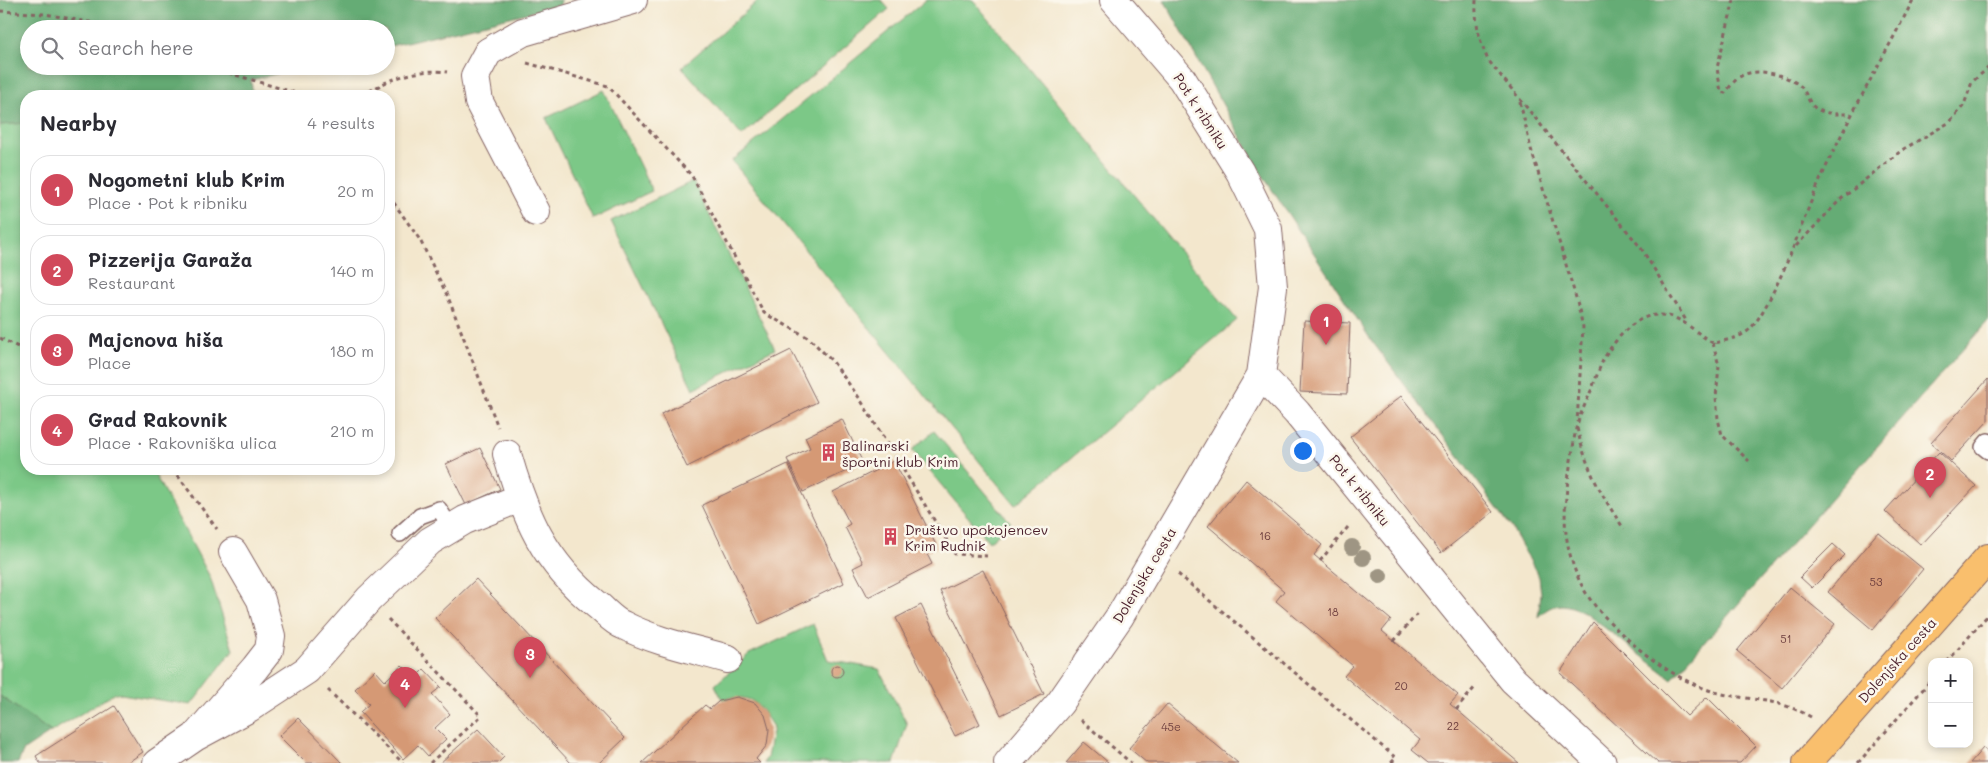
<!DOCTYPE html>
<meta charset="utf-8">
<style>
:root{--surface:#fff;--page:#f2f2f3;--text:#2b2b33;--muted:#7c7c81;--line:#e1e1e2;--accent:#d1495b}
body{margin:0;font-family:Mali,sans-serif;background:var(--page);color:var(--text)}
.controls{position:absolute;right:15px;bottom:15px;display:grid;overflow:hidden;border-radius:10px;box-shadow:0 2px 8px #0003}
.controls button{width:45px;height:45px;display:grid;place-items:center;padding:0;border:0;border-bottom:1px solid var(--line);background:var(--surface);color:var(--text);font:25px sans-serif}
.you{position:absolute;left:1302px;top:450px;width:18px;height:18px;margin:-12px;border:4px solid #fff;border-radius:50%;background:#1a73e8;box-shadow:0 0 0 8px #1a73e833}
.badge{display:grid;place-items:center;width:32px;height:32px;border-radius:50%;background:var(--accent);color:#fff;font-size:16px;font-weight:700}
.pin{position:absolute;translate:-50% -41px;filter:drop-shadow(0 1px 2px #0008)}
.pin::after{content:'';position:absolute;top:26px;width:18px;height:15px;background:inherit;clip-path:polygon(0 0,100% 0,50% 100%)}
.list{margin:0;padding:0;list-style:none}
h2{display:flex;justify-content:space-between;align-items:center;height:65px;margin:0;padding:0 20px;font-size:21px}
h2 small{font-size:16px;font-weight:400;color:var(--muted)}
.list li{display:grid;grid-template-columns:32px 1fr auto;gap:15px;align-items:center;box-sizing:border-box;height:70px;margin:0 10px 10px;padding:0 10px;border:1px solid var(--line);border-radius:20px}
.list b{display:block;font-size:19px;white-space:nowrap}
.list p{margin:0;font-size:16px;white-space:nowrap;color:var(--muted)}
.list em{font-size:16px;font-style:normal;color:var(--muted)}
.icon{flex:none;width:28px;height:28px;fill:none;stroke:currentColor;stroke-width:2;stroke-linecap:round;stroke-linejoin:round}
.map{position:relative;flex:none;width:1988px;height:763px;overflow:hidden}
.search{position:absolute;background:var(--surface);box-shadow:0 2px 8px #0003;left:20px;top:20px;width:375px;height:55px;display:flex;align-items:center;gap:12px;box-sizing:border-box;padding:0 18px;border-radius:28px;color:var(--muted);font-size:19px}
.panel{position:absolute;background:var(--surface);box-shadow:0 2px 8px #0003;left:20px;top:90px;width:375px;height:385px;border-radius:20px}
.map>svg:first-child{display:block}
.green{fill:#7cc887;stroke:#637459}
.forest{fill:#65ac74;stroke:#586650}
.building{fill:#d59975}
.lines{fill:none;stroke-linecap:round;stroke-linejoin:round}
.service-casing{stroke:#856564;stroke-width:18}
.minor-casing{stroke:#856564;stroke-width:30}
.primary-casing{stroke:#856564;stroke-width:30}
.path{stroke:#856564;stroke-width:3;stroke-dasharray:4 4;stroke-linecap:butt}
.service{stroke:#fff;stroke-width:15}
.minor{stroke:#fff;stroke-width:28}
.primary{stroke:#f9bf6d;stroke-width:28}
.tree{fill:#9e9583}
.labels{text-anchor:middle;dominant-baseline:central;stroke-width:5;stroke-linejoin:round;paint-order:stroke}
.number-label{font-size:11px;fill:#6d3e3e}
.street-label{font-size:14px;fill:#4a1f2b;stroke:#fbf7ec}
.poi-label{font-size:14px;fill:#4a1f2b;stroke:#fbf7ec;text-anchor:start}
</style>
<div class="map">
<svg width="1988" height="763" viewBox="0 0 1988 763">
<rect width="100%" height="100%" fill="#fbf7ec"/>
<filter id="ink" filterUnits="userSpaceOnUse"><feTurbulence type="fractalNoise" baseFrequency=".02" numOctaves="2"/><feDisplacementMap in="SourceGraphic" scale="10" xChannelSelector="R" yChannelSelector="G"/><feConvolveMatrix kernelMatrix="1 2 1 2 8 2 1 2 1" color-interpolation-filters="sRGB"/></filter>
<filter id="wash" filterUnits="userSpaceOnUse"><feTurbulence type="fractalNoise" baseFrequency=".0096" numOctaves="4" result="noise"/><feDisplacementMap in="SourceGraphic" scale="20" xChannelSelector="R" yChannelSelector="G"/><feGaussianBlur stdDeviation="1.12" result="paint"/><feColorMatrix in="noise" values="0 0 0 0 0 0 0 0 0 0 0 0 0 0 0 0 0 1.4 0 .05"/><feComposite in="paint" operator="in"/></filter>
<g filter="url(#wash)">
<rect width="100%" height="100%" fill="#f3e7cd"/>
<path class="green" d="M759,0h122l8,9 -147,127 -60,-69z
M926,0h47l264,320 -222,185 -283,-344z
M604,90l48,101 -59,28 -47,-101z
M24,123h2v346h126l58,108 23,73 -42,55 -76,-12 -64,39 -51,-36v-571z
M693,181l82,168 -82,40 -82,-168z
M934,431l77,92 -22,19 -77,-92z
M813,624l15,36 51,9 28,55 -13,39h-131l4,-5 6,-31c-16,-25 -19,-33 -51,-28l-7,-14 34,-31z"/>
<path class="forest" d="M0,0h561l-1,5 -174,42v-18h-357v37h280l-58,14 2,16h-227v27l-26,2z
M1164,0h824v321l-316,358 -88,-67c-19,-9 -30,-11 -46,5l3,-23 -2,-17 -27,-49 -141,-188 -110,-167z
M0,696l51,36 -27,18 -6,13h-18z"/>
<g id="blocks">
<path class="building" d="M1304,321l46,2 -3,71 -47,-2z
M791,350l26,52 -130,65 -26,-53z
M1988,379v42l-37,40 -20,-18z
M1401,396l92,116 -52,41 -91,-116z
M842,419l21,44 -60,29 -16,-33 23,-11 -5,-11z
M480,448l20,41 -34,16 -20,-41z
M1939,452l37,34 -55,59 -36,-34z
M894,461l43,86 -11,5 6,12 -64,33 -15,-29 10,-5 -18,-36 5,-3 -17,-32z
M788,464l56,119 -85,41 -57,-119z
M1246,480l76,65 -8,10 77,65 -9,11 76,64 -8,9 69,59h-91l-16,-13 8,-10 -76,-64 9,-10 -77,-65 8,-10 -76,-65z
M1878,532l45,37 -50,61 -45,-38z
M1833,544l12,11 -33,33 -12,-11z
M983,570l61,124 -43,21 -61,-124z
M476,579l149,159 -26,25h-28l-136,-145z
M1790,587l45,37 -53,64 -45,-37z
M921,605l59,119 -25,12 -59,-118z
M1593,622l94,94 20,-19 49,49 -16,17h-82l-98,-90z
M402,665l13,13 9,-9 17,18 -9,7 18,20 -15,14 11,11 -18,17 -10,-11 -15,14 -43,-47 9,-8 -14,-15 20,-19 10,11z
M831 671a6 6 0 1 1 12 0a6 6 0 1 1-12 0Z
M737,697l18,6 10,12 4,14 -2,16 -11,14 4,4h-118l63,-58 5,4 9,-8z
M1167,704l71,59h-91l-18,-15z
M114,706l29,46 -16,11h-87l-4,-7z
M298,718l44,45h-36l-27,-27z
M478,729l26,28 -6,6h-58z
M1084,742l25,21h-43z
M1983,748l5,4v11h-18z"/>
</g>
</g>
<g filter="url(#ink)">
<use href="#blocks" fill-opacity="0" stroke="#856564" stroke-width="1"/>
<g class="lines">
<defs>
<path id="service" d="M1988,441l-5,6 5,4
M400,534l20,-18 19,-7 12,19"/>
<path id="minor" d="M536,212l-57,-110 -4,-26 13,-24 35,-20 110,-32
M1261,375l36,38 216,267 89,83
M507,454c18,63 37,108 89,150 9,7 17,17 27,21 33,17 70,24 105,34
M233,552l28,48 10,36 -2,14 -14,18 -60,69 54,-29 58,-38 62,-71 61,-58 35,-21 55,-22
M157,763l38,-26
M1008,763l52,-60 60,-87 141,-241 12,-88 -5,-58 -28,-57 -58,-93 -68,-79"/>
<path id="primary" d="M1807,763l181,-205"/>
</defs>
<use href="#service" class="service-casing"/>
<use href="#minor" class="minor-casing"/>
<use href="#primary" class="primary-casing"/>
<path class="path" d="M1476,0c-1,22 3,40 12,60l153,188 46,74
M1734,0l-17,68 4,24 4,1c4,-5 8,-11 13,-15 15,-12 45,-4 60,6 8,6 9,16 15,22 9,9 26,8 38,8
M0,11l45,3 81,15
M527,63l81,23 84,90 72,137 45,25 24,24 27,37 95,155 32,2
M214,66l18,8 74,22
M363,96c22,-17 56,-28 84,-24
M1520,102l11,47 46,152 6,26 -6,95
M389,196l31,44 28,57 50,130
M1796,246l44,-46 62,-50 48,-28 14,-17 8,-23 16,-14
M0,338l26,13
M1713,343l6,23 -3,31 2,22 4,16 27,26
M1577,428c10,43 23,65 47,101
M173,469l44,60
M1320,561l28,-34
M1178,574l218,184 -5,5
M388,619l93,97 -51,47
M1394,641l24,-28
M1947,662l41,-47
M328,690l75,73
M1456,710l20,-24
M1811,717c-30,-17 -51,-16 -83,-22 -46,-8 -92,-45 -123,-78 -23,-23 -35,-52 -39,-84 -3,-26 2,-53 6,-79 2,-9 2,-20 5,-29 3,-11 9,-22 13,-32 6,-13 10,-30 18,-41 11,-17 29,-37 50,-37 23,-1 37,18 55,28 12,-2 30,-6 38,-15 12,-14 19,-30 27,-46 17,-35 28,-71 44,-106 27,-61 61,-117 91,-176
M1081,720l50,43
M1858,763l74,-84"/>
<use href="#service" class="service"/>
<use href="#minor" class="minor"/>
<use href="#primary" class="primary"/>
</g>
<g class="tree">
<circle cx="1352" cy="547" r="8"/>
<circle cx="1363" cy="558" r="8"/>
<circle cx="1380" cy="576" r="8"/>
</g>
</g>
<defs>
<symbol id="building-bare" viewBox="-9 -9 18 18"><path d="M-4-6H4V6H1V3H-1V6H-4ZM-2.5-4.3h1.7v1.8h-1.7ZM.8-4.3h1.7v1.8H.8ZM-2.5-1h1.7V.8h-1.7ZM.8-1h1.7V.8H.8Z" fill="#d1495b" stroke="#fbf7ec" stroke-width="2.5" paint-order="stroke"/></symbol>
</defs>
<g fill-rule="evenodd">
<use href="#building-bare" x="816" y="440" width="25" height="25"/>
<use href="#building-bare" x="878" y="524" width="25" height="25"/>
</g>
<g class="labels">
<g class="number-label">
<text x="1265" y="535">16</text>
<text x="1876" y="581">53</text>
<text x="1333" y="611">18</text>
<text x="1786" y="638">51</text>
<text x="1401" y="685">20</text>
<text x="1453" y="725">22</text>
<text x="1171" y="726">45e</text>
</g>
<g class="street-label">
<text transform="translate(1201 111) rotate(57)">Pot k ribniku</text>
<text transform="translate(1360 490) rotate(51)">Pot k ribniku</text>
<text transform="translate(1144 575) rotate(-59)">Dolenjska cesta</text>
<text transform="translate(1897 660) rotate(-48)">Dolenjska cesta</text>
</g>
<g class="poi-label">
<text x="842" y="445">Balinarski<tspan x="842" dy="16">športni klub Krim</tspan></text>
<text x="905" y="529">Društvo upokojencev<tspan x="905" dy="16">Krim Rudnik</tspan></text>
</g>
</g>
</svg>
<div class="controls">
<button>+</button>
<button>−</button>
</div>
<div class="you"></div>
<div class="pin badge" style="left:1326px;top:345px">1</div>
<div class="pin badge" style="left:1930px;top:498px">2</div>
<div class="pin badge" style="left:530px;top:678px">3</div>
<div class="pin badge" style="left:405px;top:708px">4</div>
<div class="search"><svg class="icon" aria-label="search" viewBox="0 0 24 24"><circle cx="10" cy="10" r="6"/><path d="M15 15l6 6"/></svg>Search here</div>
<section class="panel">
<h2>Nearby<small>4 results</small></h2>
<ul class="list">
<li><span class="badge">1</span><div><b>Nogometni klub Krim</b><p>Place · Pot k ribniku</p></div><em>20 m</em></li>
<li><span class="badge">2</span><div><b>Pizzerija Garaža</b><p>Restaurant</p></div><em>140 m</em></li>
<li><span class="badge">3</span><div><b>Majcnova hiša</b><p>Place</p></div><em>180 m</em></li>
<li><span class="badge">4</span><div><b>Grad Rakovnik</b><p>Place · Rakovniška ulica</p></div><em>210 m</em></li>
</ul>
</section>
</div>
